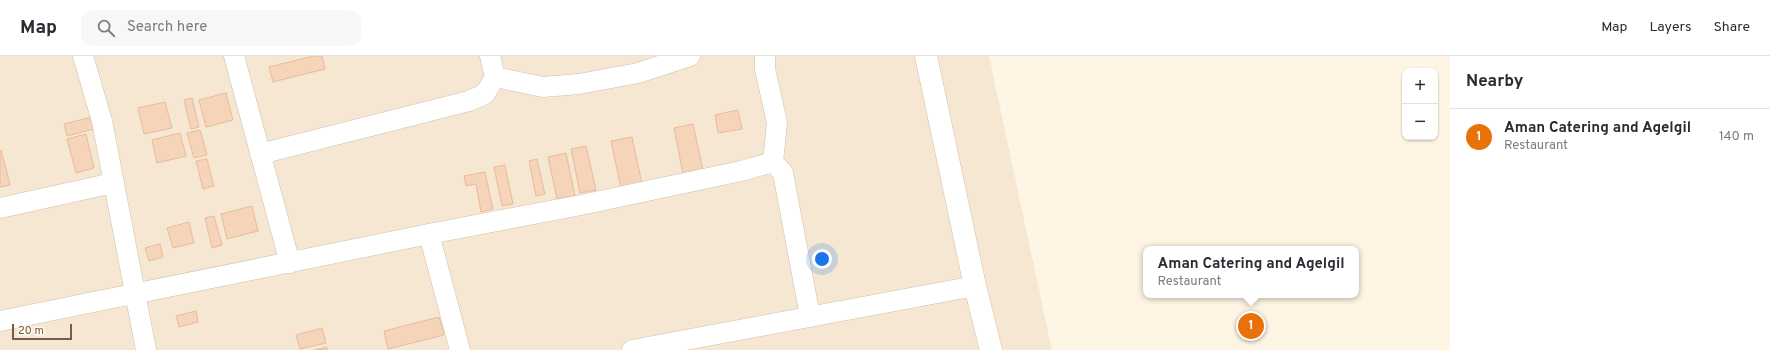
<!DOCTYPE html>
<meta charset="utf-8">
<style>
:root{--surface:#fff;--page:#f7f7f7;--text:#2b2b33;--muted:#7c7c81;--line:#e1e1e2;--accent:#7c3aed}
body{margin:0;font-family:Overpass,sans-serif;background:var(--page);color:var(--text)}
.controls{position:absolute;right:12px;top:12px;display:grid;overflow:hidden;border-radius:8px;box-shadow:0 1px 3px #0004}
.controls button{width:36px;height:36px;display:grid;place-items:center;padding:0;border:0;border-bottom:1px solid var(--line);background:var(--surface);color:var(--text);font:20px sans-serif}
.scale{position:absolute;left:12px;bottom:10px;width:60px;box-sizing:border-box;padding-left:4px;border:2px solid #785b48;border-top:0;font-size:11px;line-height:14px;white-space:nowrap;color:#785b48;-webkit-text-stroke:3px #fff8eb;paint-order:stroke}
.you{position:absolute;left:822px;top:203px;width:14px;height:14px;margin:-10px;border:3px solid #fff;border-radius:50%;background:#1a73e8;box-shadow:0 0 0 6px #1a73e833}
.badge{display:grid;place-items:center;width:26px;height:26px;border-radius:50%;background:var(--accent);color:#fff;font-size:13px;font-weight:700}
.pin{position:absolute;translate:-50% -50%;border:2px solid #fff;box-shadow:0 1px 4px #0006}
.popup{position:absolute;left:1143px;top:190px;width:216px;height:52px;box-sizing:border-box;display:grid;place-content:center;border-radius:8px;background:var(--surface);filter:drop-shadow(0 1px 3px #0005);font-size:13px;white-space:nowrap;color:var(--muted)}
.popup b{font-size:15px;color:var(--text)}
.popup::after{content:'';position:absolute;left:50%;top:100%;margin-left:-8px;border:8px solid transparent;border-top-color:var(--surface)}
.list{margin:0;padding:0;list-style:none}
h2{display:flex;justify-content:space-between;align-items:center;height:52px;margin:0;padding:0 16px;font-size:17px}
h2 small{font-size:13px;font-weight:400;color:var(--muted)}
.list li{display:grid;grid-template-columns:26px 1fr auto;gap:12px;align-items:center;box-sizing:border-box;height:56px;padding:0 16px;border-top:1px solid var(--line)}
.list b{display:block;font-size:15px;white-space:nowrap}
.list p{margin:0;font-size:13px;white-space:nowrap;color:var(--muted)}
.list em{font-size:13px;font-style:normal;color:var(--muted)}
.icon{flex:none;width:22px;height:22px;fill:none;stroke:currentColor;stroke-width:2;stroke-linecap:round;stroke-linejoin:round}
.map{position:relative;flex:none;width:1450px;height:294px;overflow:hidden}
header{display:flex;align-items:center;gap:24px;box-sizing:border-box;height:56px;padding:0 20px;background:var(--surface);border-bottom:1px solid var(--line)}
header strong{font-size:19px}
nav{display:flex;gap:22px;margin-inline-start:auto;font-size:14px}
.search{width:280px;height:36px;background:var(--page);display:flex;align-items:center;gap:10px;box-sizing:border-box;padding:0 14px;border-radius:12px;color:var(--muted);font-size:15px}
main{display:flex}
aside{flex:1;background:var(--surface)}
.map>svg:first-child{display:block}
.residential{fill:#f6e7d2}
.building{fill:#f5d4ba;stroke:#e8bb99}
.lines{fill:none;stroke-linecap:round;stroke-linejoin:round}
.street-casing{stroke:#d2bfac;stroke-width:21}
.secondary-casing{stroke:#d5bfa9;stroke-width:23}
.street{stroke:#fff;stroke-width:20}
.secondary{stroke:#fff;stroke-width:22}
</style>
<header>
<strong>Map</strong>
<div class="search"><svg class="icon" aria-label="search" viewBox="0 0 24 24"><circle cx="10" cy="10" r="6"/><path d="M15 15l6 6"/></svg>Search here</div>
<nav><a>Map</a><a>Layers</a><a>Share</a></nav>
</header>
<main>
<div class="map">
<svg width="1450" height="294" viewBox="0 0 1450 294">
<rect width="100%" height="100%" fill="#fef5e4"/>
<path class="residential" d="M0,0h989l63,294h-1052z"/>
<path class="building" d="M314,0h8l3,13 -52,13 -4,-15z
M226,37l7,27 -27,7 -7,-27z
M192,42l7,29 -8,2 -7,-29z
M165,46l7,26 -28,6 -6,-26z
M738,54l4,19 -24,4 -3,-18z
M92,61l2,12 -27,7 -3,-12z
M693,68l10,46 -20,4 -9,-46z
M200,74l7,25 -13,3 -7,-25z
M180,77l6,23 -29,7 -5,-23z
M86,78l8,34 -18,5 -9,-34z
M632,81l10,47 -21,4 -10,-47z
M586,90l10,44 -16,3 -9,-44z
M1,94l9,35 -10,2v-36z
M566,97l9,43 -18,3 -9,-42z
M207,103l7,27 -11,3 -7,-28z
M537,103l8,35 -9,2 -7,-35z
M505,109l8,39 -11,2 -8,-39z
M485,116l8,37 -12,3 -5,-28 -10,2 -2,-10z
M252,150l6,25 -31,8 -6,-25z
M214,160l8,29 -10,3 -7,-30z
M189,166l5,21 -21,5 -6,-20z
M160,188l3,13 -14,4 -4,-13z
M196,255l2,11 -19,5 -3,-11z
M439,261l5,18 -56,14 -4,-18z
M322,272l4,15 -26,6 -4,-14z
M327,291v3h-12z"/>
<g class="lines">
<defs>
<path id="street" d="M83,0l19,65 44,229
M234,0l56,207
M495,21l48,10 36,-3 59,-11 52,-17
M260,98l209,-53 16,-7 10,-17 -5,-21
M773,106l10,11 27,143
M0,152l113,-25
M429,178l31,116
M0,265l429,-87 152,-29 160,-34 32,-9 4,-39 -12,-54v-13
M632,294l343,-64"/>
<path id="secondary" d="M926,0l49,230 16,64"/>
</defs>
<use href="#street" class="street-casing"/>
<use href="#secondary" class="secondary-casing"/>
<use href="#street" class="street"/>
<use href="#secondary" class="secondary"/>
</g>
</svg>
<div class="controls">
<button>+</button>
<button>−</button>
</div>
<div class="scale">20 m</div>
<div class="you"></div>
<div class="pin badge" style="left:1251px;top:270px;background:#e8710a">1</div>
<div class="popup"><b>Aman Catering and Agelgil</b>Restaurant</div>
</div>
<aside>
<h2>Nearby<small></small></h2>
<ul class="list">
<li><span class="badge" style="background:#e8710a">1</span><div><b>Aman Catering and Agelgil</b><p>Restaurant</p></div><em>140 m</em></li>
</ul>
</aside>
</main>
